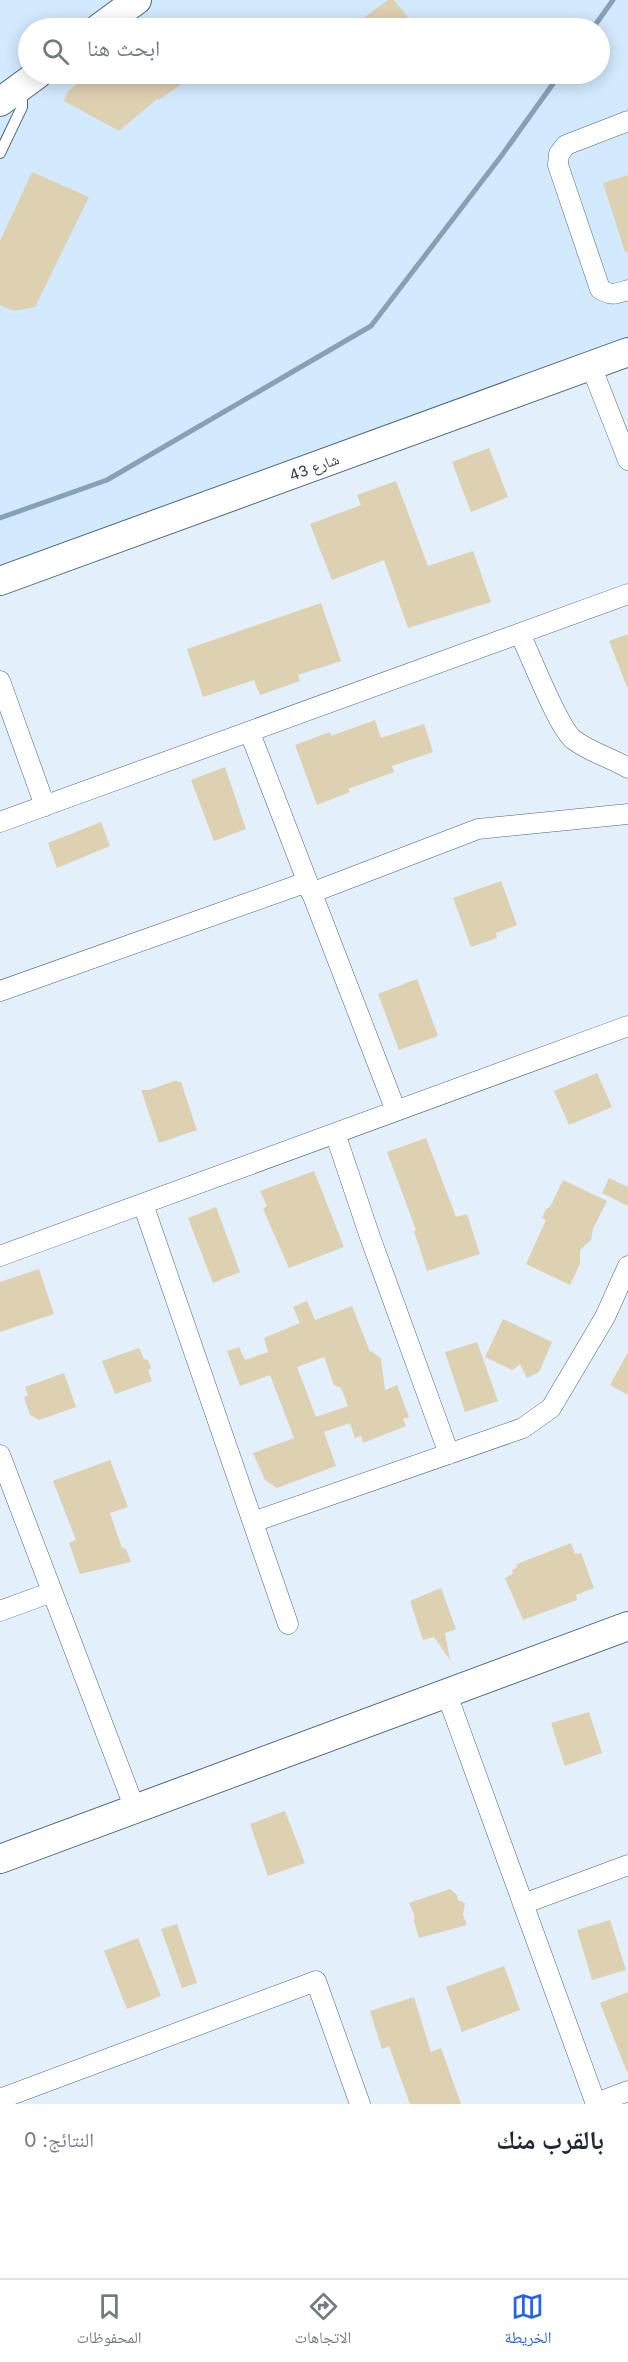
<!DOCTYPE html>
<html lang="ar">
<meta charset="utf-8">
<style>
:root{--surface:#fff;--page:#f2f2f3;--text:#1f2937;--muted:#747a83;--line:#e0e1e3;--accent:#2563eb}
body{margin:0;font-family:Inter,"Noto Naskh Arabic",sans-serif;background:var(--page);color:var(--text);direction:rtl}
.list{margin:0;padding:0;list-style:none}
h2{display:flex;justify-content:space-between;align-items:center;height:78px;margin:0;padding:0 24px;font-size:26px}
h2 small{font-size:20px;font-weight:400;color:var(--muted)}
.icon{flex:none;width:33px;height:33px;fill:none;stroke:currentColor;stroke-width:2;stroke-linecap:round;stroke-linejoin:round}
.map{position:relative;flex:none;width:628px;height:2104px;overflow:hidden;direction:ltr}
.search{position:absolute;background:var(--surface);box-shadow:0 3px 15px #0003;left:18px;right:18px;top:18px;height:66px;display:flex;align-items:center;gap:15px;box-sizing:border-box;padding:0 21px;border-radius:33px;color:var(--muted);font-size:22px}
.sheet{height:174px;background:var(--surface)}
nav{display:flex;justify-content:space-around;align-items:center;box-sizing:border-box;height:84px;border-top:2px solid var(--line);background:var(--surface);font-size:16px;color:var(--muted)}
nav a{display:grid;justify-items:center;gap:3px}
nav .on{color:var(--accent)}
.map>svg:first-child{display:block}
.built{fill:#d3e9fd;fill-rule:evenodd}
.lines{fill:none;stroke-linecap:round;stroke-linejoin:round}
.stream{stroke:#85a0b7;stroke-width:5}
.building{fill:#ded1b1;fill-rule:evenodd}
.lane-casing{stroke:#4b667c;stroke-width:12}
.street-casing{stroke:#4b667c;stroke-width:21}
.secondary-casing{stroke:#4b667c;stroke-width:30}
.lane{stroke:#fff;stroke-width:10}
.street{stroke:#fff;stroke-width:20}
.secondary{stroke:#fff;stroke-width:28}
.labels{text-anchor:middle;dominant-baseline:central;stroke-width:4.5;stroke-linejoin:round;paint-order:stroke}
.street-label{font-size:15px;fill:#2d3944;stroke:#fbfbfb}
</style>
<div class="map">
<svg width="628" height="2104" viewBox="0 0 628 2104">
<rect width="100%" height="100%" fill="#e3effa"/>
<path class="built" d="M0,0h628v352l-628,229zM28,28h572v46h-572z"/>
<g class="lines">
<path class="stream" d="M593,28l20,-28
M0,518l107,-38 264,-154 131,-171 58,-81"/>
</g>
<path class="building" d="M388,0h6l22,28h-66z
M91,74h105l-37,26 -2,-1 -38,32 -55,-30 4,-10z
M32,172l57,25 -54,110 -21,4 -14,-6v-64z
M628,175v77h-3l-22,-69z
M489,448l19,49 -37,15 -19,-50z
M396,481l32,85 45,-15 18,51 -83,26 -24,-68 -52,20 -22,-56 51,-19 -4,-10z
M321,603l20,58 -43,14 2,6 -40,14 -6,-15 -51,17 -16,-48z
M628,634v53h-1l-18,-46z
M375,720l6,18 43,-14 9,28 -41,14 2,6 -46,17 2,3 -33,13 -22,-60 35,-13 1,4z
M225,767l21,62 -32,12 -23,-61z
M101,822l9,24 -53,22 -9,-25z
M501,881l16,44 -21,8 1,5 -26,9 -18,-49z
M417,979l21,57 -39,14 -21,-56z
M597,1073l15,34 -43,18 -15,-34z
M174,1081l7,1 16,48 -38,13 -18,-53h8z
M426,1138l30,79 11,-3 13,40 -53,17 -13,-40 2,-1 -29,-78z
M314,1171l30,76 -55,21 -26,-59 4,-3 -7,-15z
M609,1178l19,9v19l-26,-13z
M563,1180l44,21 -14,28 -2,11 -11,10v14l-10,21 -44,-21 20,-44 -4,-2 4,-9 4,-2z
M216,1207l24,65 -27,11 -25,-65z
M39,1269l15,45 -54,18v-50z
M307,1301l8,19 37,-14 18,46 2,-1 9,8 4,31 12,-5 12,32 -6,2 3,7 -43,17 -2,-7 -6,2 -5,-15 -26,9 12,34 -59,22 -12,-8 -12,-27 41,-15 -24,-63 -30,11 -13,-35 12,-4 6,13 23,-8 -4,-14 36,-15 -7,-16zM324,1357l10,28 7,3 7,18 -32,11 -19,-50z
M503,1319l49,23 -13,30 -12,6 -7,-14 -8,6 -27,-13z
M477,1342l21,59 -33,11 -20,-60z
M139,1348l5,11 4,1 3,8 -3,2 4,11 -37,13 -13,-33z
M628,1352v43l-18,-10z
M64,1373l12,34 -37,13 -9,-5 -6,-17 4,-3 -3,-8z
M110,1460l18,47 -18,6 12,35 4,1 5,13 -51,12 -11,-31 7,-3 -23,-59z
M571,1543l4,11 6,-1 13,35 -18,7 1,5 -54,20 -18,-42 8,-4 -1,-4 4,-2 1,-4z
M441,1588l15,41 -11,4 5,27 -16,-23 -11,3 -13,-39z
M589,1712l13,41 -37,13 -14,-43z
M285,1811l20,52 -37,13 -18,-52z
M450,1889l7,6 1,5 7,3 -2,12 4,10 -48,13 -5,-17 1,-4 -6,-14z
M610,1920l16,50 -34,10 -15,-50z
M177,1924l20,59 -15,5 -21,-59z
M138,1938l23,58 -34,13 -23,-58z
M504,1966l16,44 -58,22 -16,-45z
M628,1992v79l-1,1 -27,-69z
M414,1997l17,55 10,-4 20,56h-51l-21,-58 -7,3 -12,-38z"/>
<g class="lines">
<defs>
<path id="lane" d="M0,153l22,-46v-18"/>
<path id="street" d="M628,121l-62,24 -7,9 -1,11 42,124c11,7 16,5 28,1
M591,366l37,94
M520,634c11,22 38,94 54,106 16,12 37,18 54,28
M0,681l45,125
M250,733l146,378
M0,822l628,-228
M311,893l167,-64 150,-15
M0,991l307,-109
M335,1133l35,104 79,217
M143,1204l145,420
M0,1256l628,-230
M0,1455l135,354
M253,1522l270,-94 28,-20 54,-91 23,-51
M0,1611l52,-19
M446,1692l150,412
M523,1904l105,-39
M0,2099l316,-118 44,123
M596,2103l32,-12"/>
<path id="secondary" d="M99,28l38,-28
M0,102l38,-28
M0,581l628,-229
M0,1859l628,-233"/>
</defs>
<use href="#lane" class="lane-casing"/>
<use href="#street" class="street-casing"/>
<use href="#secondary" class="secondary-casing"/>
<use href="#lane" class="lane"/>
<use href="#street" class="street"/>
<use href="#secondary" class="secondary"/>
</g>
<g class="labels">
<g class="street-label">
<text transform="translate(314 467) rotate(-20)">شارع 43</text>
</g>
</g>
</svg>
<div class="search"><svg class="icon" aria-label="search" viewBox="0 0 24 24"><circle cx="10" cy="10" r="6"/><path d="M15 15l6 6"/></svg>ابحث هنا</div>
</div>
<section class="sheet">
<h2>بالقرب منك<small>النتائج: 0</small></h2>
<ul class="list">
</ul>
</section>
<nav>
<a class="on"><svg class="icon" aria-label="map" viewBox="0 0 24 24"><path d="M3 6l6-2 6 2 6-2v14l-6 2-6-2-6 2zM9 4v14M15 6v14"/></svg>الخريطة</a>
<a><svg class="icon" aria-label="directions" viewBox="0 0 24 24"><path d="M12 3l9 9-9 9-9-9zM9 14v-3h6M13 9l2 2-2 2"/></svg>الاتجاهات</a>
<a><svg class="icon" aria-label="saved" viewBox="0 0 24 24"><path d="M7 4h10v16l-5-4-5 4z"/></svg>المحفوظات</a>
</nav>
